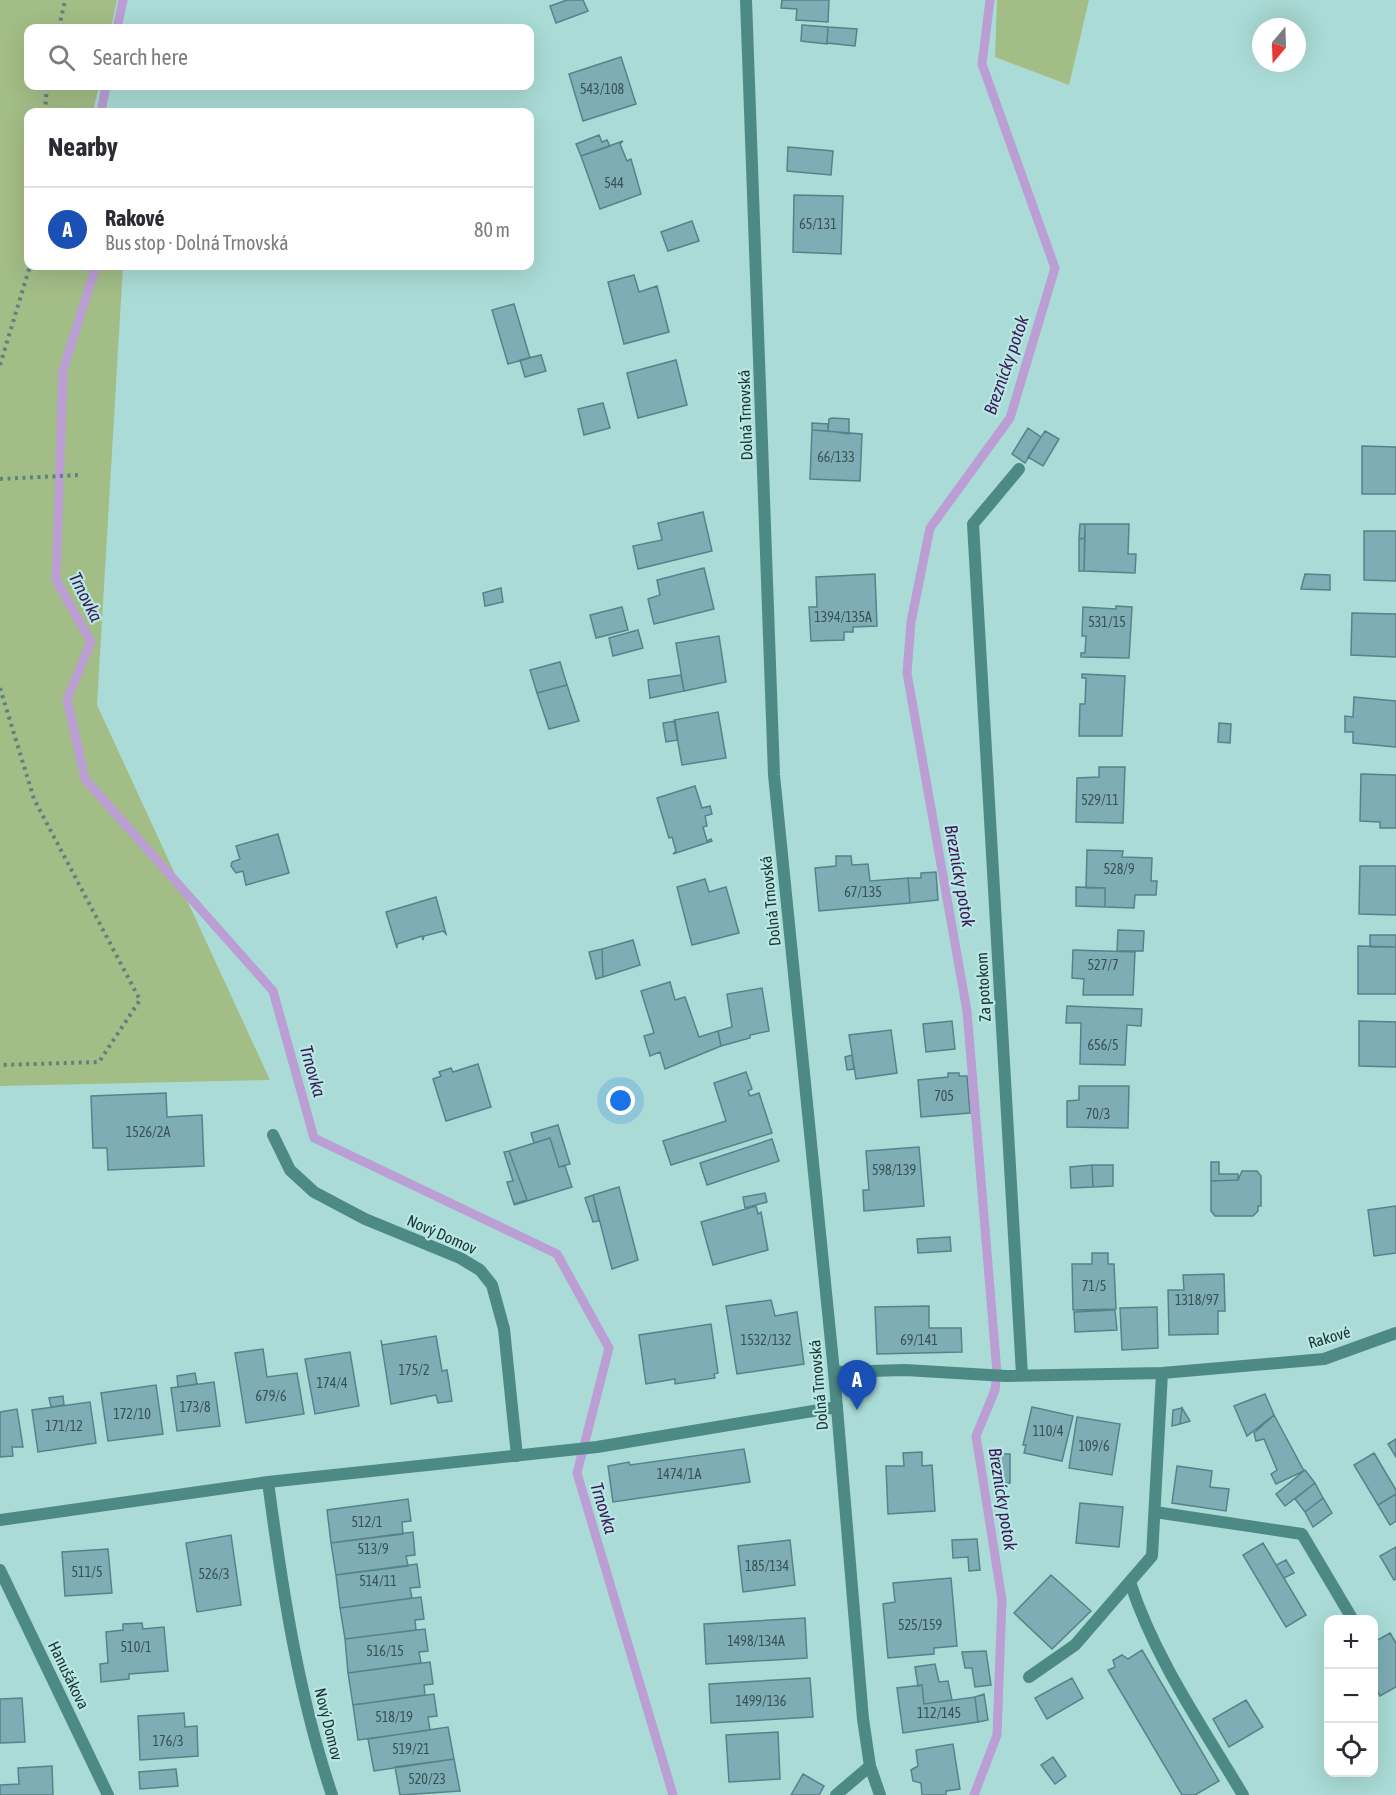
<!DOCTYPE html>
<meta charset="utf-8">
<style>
:root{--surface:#fff;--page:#f2f2f3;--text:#2b2b33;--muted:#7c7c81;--line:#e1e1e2;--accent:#0f766e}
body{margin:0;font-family:"Asap Condensed",sans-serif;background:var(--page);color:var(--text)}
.controls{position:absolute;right:18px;bottom:18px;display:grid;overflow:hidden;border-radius:12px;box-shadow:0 6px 24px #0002}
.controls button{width:54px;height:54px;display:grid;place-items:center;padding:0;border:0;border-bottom:2px solid var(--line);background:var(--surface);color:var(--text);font:30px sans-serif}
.compass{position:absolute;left:1252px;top:18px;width:54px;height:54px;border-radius:50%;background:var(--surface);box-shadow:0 6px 24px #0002;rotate:199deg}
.you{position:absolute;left:621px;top:1101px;width:21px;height:21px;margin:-15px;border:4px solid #fff;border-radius:50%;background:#1a73e8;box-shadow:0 0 0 9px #1a73e833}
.badge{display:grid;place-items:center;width:39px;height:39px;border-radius:50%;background:var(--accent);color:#fff;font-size:20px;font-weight:700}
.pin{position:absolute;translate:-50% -50px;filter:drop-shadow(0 2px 3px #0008)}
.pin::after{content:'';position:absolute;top:32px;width:21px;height:18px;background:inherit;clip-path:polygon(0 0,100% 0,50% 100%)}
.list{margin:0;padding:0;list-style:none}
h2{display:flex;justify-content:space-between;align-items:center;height:78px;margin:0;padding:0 24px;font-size:26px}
h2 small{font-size:20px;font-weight:400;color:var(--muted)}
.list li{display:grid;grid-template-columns:39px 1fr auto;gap:18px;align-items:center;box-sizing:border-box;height:84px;padding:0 24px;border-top:2px solid var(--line)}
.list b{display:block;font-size:22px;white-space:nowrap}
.list p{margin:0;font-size:20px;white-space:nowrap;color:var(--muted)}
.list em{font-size:20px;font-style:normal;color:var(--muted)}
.icon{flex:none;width:33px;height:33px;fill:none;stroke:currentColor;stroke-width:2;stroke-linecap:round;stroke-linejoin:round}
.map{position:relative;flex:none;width:1396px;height:1795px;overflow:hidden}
.search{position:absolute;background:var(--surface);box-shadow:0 6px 24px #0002;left:24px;top:24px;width:510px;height:66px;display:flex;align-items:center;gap:15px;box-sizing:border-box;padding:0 21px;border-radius:12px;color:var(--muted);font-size:22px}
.panel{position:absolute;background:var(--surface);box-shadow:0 6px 24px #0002;left:24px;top:108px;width:510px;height:162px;border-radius:12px}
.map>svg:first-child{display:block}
.green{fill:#a3bd87}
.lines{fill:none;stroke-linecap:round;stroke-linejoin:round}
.stream{stroke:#bb9ed4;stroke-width:9}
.building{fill:#7eadb5;stroke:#55838a;stroke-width:1.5}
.path{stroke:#60827f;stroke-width:4;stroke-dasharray:3 4.5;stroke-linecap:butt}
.service{stroke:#4d8a85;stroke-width:12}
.minor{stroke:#4d8a85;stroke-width:12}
.tertiary{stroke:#4d8a85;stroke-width:12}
.labels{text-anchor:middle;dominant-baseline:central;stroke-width:4.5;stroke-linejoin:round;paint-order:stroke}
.number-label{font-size:14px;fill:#385254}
.street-label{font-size:16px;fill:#203433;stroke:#b7e8e4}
.water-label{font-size:18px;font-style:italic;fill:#3e1757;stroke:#b7e8e4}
</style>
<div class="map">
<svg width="1396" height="1795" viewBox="0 0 1396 1795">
<rect width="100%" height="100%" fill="#aadbd6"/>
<path class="green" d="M0,0h117l-6,28h-83v58h71l-6,26h-65v154h95l-26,439 173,375 -270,6z
M997,0h92l-20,85 -74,-28z"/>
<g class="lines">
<path class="stream" d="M117,28l6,-28
M101,112l5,-26
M96,266l-33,104 -7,210 35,62 -24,57 18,80 188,212 41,147 243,116 52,94 -32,125 96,322
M974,1795l23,-60 5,-135 -26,-164 19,-46 2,-17 -30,-362 -60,-338 4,-51 19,-94 80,-110 45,-150 -73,-204 8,-64"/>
</g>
<path class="building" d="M567,0h16l5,11 -32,12 -6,-17z
M782,0h47l-1,22 -32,-2 1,-11 -16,-1z
M802,25l26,2 -1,17 -26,-3z
M828,27l29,2 -2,17 -28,-3z
M621,57l15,47 -53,17 -14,-47z
M599,135l3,7 5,-2 3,6 -29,10 -5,-12z
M623,141l-3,3 7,17 4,-2 10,35 -41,15 -19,-53z
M788,147l45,4 -2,24 -44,-4z
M794,195l49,1 -2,58 -48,-2z
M692,221l7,20 -31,10 -7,-19z
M634,275l5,17 18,-6 12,46 -45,12 -16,-62z
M514,304l16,54 -22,6 -16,-54z
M541,355l5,16 -21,6 -5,-17z
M676,360l11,45 -49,13 -11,-45z
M603,403l7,25 -26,7 -6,-26z
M832,418l17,1v15l-21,-3 1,-12z
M812,423l16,1v7l-16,-1z
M1028,428l13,9 -16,26 -13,-9z
M812,430l50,4 -2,47 -50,-2z
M1045,431l14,8 -16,27 -15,-9z
M1362,446l34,1v47h-34z
M703,512l9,39 -74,18 -5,-23 29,-6 -4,-17z
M1080,524h5v14l-6,1z
M1085,524h44l-1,30h8l-1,19 -51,-2z
M1364,531h32v50l-32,-1z
M1085,538l-1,33h-5v-32z
M704,568l10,41 -60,15 -6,-25 12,-4 -3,-15z
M875,574l2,52 -24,1v5h-9v8l-33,1 -2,-34h8l-1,-30z
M1305,574l25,1v15l-29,-1z
M501,588l2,14 -18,4 -2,-13z
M1116,606l16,1 -3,51 -48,-1v-4h4l1,-17h-4l1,-29 33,2z
M622,607l6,23 -32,8 -6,-23z
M1352,613l44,1v43l-45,-2z
M638,630l5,18 -30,8 -4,-18z
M719,636l7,46 -42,9 -8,-48z
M560,662l7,23 -30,8 -7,-23z
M1082,674l43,2 -3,60h-43l1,-32h5l1,-26h-4z
M681,675l3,16 -34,7 -2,-18z
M567,685l12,36 -30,8 -12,-36z
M1354,697l42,4v46l-43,-4v-11h-8v-16l8,1z
M718,712l8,46 -44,7 -8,-45z
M675,721l3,19 -12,2 -3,-19z
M1219,723l12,1 -1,19 -12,-1z
M1099,767h26l-2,56 -47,-1 1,-44 22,-1z
M1361,774l35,1v53h-16v-6l-20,-1z
M695,786l7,22 8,-2 2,8 -7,2 2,10 -4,1 4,14 4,-2 1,2 -39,13 3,-3 -4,-14 -3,1 -12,-40z
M278,834l11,39 -43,12 -3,-14 -7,2 -5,-7 1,-4 8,-3 -4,-13z
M1087,850l36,1 -1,6 30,1 -1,23h6l-1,14h-21l-1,13 -29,-1v-19h-19z
M836,856h15l1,9 16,-1 2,17 38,-3 2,25 -91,8 -4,-43 21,-2z
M1360,866h36v49l-37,-1z
M936,872l2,28 -28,3 -2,-25h13v-5z
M705,879l4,13 17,-5 13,46 -47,12 -15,-58z
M1076,887l29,1v19l-29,-1z
M436,897l10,37 -3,-3 -19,5 -1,4 -1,-4 -25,8v4l-11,-36z
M1118,930l26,1 -1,20h-26z
M1370,935h26v12h-26z
M633,940l7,25 -37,12 -1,-28z
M1358,946l38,1v47h-38z
M602,949l1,28 -7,2 -7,-27z
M1073,950l62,2 -2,43h-50l1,-16 -12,-1z
M670,982l5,18 10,-3 14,40 19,-6 3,15 -56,23 -5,-17 -10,4 -6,-20 10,-3 -13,-42z
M762,988l7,43 -19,4v3l-29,8 -3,-15 14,-4 -5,-33z
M1067,1006l75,3 -1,17 -14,-1 -2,40 -45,-1 1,-41h-15z
M952,1021l3,28 -29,3 -3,-28z
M1359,1021l37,1v45l-37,-1z
M891,1030l6,43 -41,6 -7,-44z
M852,1055l2,14 -7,1 -2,-13z
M478,1064l13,43 -45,14 -13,-42 8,-3 -2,-4 12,-4 2,4z
M746,1072l6,17 -4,2 2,5 9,-3 13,40 -101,32 -8,-24 63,-20 -12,-38z
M948,1073h11v3h8l3,37 -49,4 -3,-37 30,-3z
M1079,1086h50l-1,42 -61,-1v-26l12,-1z
M166,1093l1,24 35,-2 2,51 -96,4 -1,-22h-14l-2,-52z
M558,1125l12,39 -11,3 -9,-29 -16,5 -3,-10z
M550,1138l9,29 6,-1 7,21 -58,18 13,-5 -18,-49z
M772,1139l7,22 -72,24 -7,-22z
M919,1147l5,59 -60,5 -1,-21h6l-3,-39z
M509,1151l18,49 -13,4 -7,-22 6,-1 -9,-29z
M1211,1162h8v12h19v6l-27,1z
M1092,1165h21v21l-20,1z
M1092,1165l1,22 -22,1 -1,-21z
M1242,1171h15l4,5v30h-3v5l-5,5h-38l-4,-5v-30l27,-1z
M619,1187l19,73 -26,9 -19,-74z
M765,1193l2,9 -22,6 -2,-11z
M593,1195l6,26 -6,1 -8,-24z
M756,1206l2,8 3,-2 7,38 -55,15 -12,-43z
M1396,1206v47l-22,3 -6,-46z
M950,1237l1,14 -33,2 -1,-14z
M1092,1253h16v11h6l2,45 -43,1 -1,-46h20z
M1224,1274l1,37h-7v23l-49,1 -1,-45h16l-1,-15z
M771,1300l4,16 22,-4 7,52 -67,10 -11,-68z
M929,1306v22h32l1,24 -85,2 -2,-47z
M1157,1307l1,41 -36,2 -2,-42z
M1115,1310l2,20 -42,2 -1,-20z
M711,1324l7,49 -4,1 1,4 -40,6v-5l-29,5 -7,-49z
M436,1336l6,35 5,-1 5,31 -14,2 -2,-8 -45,9 -10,-64 1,5z
M263,1349l4,28 30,-4 7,41 -58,9 -11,-70z
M350,1352l9,54 -44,8 -10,-55z
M195,1373l2,11 -19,3 -1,-11z
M214,1382l6,44 -43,5 -6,-43z
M156,1385l7,49 -55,7 -7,-48z
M1265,1394l9,21 -27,21 -13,-30z
M63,1396l1,9 -13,2 -2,-9z
M90,1402l6,41 -58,9 -6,-42z
M1032,1407l41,9 -11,45 -38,-8 2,-8h-3z
M1182,1408l8,13 -10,3z
M1182,1408l-2,16 -8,2 1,-16z
M17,1409l6,38h-11l1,9 -13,1v-45z
M1274,1415l30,56 -28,13 -5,-10 6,-4 -13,-31 -8,2 -2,-8z
M1077,1417l43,7 -8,51 -43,-7z
M1396,1439v18l-8,-13z
M744,1449l6,33 -137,20 -5,-36 21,-4 1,3z
M922,1452v14l10,-1 3,46 -47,3 -2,-48h18l-1,-13z
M1374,1453l22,37v4l-18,11 -24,-40z
M997,1454h13v29l-13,1z
M1177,1466l35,5 -2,16 19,2 -3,22 -54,-8z
M1305,1470l10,13 -30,23 -9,-12z
M1315,1483l8,15 -18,14 -10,-13z
M1396,1494v27l-6,4 -12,-20z
M1323,1498l9,15 -19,14 -8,-15z
M408,1499l3,22 -9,1 1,12 -72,9 -4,-33z
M1080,1503l43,4 -4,40 -43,-4z
M413,1532l2,23 -9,1 2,10 -72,9 -5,-32z
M231,1535l10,70 -44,7 -11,-69z
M977,1539l3,31 -11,1 -1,-14 -15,1 -1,-18z
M790,1540l5,45 -52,7 -5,-46z
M1263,1543l43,72 -20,12 -43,-72z
M1396,1547v32l-2,1 -14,-24z
M108,1549l4,44 -47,3 -3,-44z
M1286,1560l8,13 -10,5 -8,-13z
M417,1564l3,23 -10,1 2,10 -72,10 -4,-33z
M1051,1575l40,36 -39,38 -38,-36z
M951,1578l6,68 -23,2v6l-46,4 -5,-54 12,-2 -2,-19z
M421,1597l3,22 -9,1 1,10 -71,9 -5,-31z
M805,1618l2,40 -101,6 -2,-40z
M142,1623l1,6 21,-2 4,44 -39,3v5l-28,3 -1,-18 8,-1 -2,-31 17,-2v-6z
M425,1629l3,22 -9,1 2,11 -73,10 -3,-34z
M1390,1633l6,10v44l-16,9 -6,-11v-43z
M1142,1650l77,131 -24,14h-13l-74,-125 7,-3 -2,-7 9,-5 6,4z
M986,1651l5,34 -16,2 -3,-19h-7l-3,-16z
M430,1662l3,22 -9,1 1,10 -72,10 -5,-32z
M935,1664l4,18 9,-1 4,19 -28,4 -2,-19 -4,1 -3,-19z
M810,1678l3,39 -102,6 -2,-39z
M1072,1678l11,20 -36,21 -12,-21z
M922,1685l2,19 51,-7 3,25 -75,11 -6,-45z
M434,1694l3,22 -9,1 2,13 -72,10 -5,-35z
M984,1694l4,26 -10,2 -3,-25z
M22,1698l3,44 -25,1v-44z
M1246,1700l17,27 -34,20 -16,-28z
M184,1713l1,14 12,-1 1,30 -58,4 -2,-44z
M448,1727l6,32 -80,12 -6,-32z
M778,1732l2,47 -51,3 -3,-47z
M953,1744l7,45 -14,2v4h-24l-1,-12 -8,-2 -2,-11 7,-4 -2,-16z
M1053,1757l13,19 -11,8 -14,-19z
M454,1759l6,32 -60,4 -5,-28z
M52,1766l1,29h-53v-10l19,-1 -1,-16z
M176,1769l2,17 -38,3 -1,-17z
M803,1774l21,12 -5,9h-28z"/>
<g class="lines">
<path class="path" d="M59,28l6,-28
M45,112l2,-26
M0,365l30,-99
M0,479l80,-4
M0,688l34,111 106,201 -41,62 -99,3"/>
<path class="service" d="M1155,1512l147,22 51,86
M1130,1582c25,77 72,144 113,213"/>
<path class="minor" d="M1019,469l-46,55 49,851
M273,1135l17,35 24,22 51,27 95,39 20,12 12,15 12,44 13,127
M834,1372l71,-2 101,6 156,-3 162,-14 72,-26
M268,1482c14,105 30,212 64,313
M0,1520l268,-38 329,-35 240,-40
M0,1570l108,225
M1029,1677l46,-32 77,-89 10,-183
M836,1795l34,-29"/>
<path class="tertiary" d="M746,0l28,775 60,597 29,347 7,47 10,29"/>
</g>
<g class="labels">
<g class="number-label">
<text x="602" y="89">543/108</text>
<text x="614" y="183">544</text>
<text x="818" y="224">65/131</text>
<text x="836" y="457">66/133</text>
<text x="843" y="617">1394/135A</text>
<text x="1107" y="622">531/15</text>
<text x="1100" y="800">529/11</text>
<text x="1119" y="869">528/9</text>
<text x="863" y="892">67/135</text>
<text x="1103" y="965">527/7</text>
<text x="1103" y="1045">656/5</text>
<text x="944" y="1096">705</text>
<text x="1098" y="1114">70/3</text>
<text x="148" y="1132">1526/2A</text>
<text x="894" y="1170">598/139</text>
<text x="1094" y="1286">71/5</text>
<text x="1197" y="1300">1318/97</text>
<text x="766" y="1340">1532/132</text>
<text x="919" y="1340">69/141</text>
<text x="414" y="1370">175/2</text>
<text x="332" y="1383">174/4</text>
<text x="271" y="1396">679/6</text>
<text x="195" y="1407">173/8</text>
<text x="132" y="1414">172/10</text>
<text x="64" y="1426">171/12</text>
<text x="1048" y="1431">110/4</text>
<text x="1094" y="1446">109/6</text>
<text x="679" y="1474">1474/1A</text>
<text x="367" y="1522">512/1</text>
<text x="373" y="1549">513/9</text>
<text x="767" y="1566">185/134</text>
<text x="87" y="1572">511/5</text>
<text x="214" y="1574">526/3</text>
<text x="378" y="1581">514/11</text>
<text x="920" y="1625">525/159</text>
<text x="756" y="1641">1498/134A</text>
<text x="136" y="1647">510/1</text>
<text x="385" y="1651">516/15</text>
<text x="761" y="1701">1499/136</text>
<text x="939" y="1713">112/145</text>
<text x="394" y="1717">518/19</text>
<text x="168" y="1741">176/3</text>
<text x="411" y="1749">519/21</text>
<text x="427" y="1779">520/23</text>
</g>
<g class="street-label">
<text transform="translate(745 415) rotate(-92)">Dolná Trnovská</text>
<text transform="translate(770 901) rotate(-96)">Dolná Trnovská</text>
<text transform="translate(983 987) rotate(-93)">Za potokom</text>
<text transform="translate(442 1234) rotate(24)">Nový Domov</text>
<text transform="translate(1329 1337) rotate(-16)">Rakové</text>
<text transform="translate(818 1385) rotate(-95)">Dolná Trnovská</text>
<text transform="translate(69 1675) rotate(64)">Hanušákova</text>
<text transform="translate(329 1724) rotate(76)">Nový Domov</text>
</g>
<g class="water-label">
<text transform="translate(1006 365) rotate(-71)">Breznícky potok</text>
<text transform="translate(86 597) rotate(63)">Trnovka</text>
<text transform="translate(960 876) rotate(80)">Breznícky potok</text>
<text transform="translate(313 1071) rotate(74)">Trnovka</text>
<text transform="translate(1003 1499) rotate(81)">Breznícky potok</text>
<text transform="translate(604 1508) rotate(73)">Trnovka</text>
</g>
</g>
</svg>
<div class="controls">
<button>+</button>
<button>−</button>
<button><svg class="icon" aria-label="locate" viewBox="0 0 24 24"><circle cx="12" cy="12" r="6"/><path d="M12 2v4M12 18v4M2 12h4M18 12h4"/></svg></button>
</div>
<svg class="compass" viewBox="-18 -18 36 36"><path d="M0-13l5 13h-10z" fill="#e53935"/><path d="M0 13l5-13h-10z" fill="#7c7c81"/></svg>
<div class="you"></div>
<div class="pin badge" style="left:857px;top:1410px;background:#1a4fb4">A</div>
<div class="search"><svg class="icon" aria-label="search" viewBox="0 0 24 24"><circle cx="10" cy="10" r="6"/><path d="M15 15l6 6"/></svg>Search here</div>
<section class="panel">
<h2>Nearby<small></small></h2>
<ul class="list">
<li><span class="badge" style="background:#1a4fb4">A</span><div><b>Rakové</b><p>Bus stop · Dolná Trnovská</p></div><em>80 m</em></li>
</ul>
</section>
</div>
